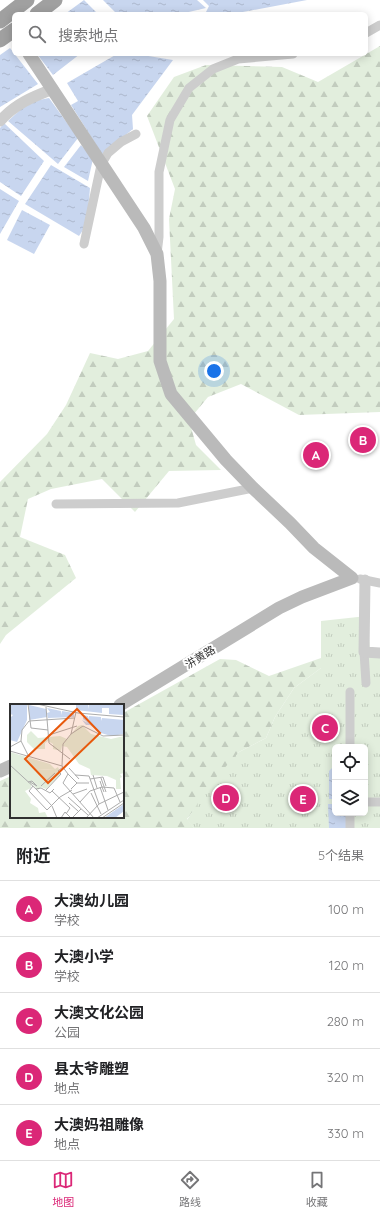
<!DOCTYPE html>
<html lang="zh">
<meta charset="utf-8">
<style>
:root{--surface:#fff;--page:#f6f6f6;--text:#202124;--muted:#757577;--line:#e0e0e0;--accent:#db2777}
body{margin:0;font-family:Quicksand,"Noto Sans SC",sans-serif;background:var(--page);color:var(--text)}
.controls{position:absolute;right:12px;bottom:12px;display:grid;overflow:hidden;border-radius:6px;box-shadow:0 2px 10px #0003}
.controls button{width:36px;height:36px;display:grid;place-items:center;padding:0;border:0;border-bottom:1px solid var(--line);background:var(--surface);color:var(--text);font:20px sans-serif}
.you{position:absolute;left:214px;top:371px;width:14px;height:14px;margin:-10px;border:3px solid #fff;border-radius:50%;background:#1a73e8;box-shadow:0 0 0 6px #1a73e833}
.badge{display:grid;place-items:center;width:26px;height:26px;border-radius:50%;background:var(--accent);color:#fff;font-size:13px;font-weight:700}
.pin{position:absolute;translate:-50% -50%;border:2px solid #fff;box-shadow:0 1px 4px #0006}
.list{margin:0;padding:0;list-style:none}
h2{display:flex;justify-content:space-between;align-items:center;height:52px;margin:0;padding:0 16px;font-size:17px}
h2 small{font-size:13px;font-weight:400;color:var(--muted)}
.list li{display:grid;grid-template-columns:26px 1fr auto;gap:12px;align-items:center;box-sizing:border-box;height:56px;padding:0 16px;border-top:1px solid var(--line)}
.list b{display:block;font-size:15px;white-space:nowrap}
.list p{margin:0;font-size:13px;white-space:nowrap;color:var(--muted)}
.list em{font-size:13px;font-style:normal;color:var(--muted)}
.icon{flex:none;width:22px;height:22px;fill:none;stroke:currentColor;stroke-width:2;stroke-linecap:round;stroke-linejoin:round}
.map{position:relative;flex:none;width:380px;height:828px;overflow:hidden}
.search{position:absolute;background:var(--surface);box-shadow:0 2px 10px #0003;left:12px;right:12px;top:12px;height:44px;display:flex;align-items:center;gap:10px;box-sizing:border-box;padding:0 14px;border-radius:6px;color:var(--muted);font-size:15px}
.sheet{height:332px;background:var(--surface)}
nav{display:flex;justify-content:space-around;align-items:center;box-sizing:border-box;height:56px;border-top:1px solid var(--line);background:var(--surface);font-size:11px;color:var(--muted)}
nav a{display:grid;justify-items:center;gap:2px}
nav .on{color:var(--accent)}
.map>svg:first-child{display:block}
.forest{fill:url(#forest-firs)}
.park{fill:url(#park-tufts);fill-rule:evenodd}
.water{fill:url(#water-ripples)}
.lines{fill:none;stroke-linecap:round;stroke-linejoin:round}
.minor{stroke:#cdcdcd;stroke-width:9}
.tertiary{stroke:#cdcdcd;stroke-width:11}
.secondary{stroke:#bababa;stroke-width:13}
.trunk{stroke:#a0a0a0;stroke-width:15}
.labels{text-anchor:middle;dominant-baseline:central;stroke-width:4;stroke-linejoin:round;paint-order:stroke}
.street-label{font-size:11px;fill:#303030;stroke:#fff}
.inset-road{fill:none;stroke:#acacac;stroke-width:1}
.view{fill:#e8590c;fill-opacity:0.15;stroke:#e8590c;stroke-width:2}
.inset-edge{fill:none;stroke:#303030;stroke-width:2}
</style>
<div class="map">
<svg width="380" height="828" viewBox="0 0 380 828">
<defs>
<pattern id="forest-firs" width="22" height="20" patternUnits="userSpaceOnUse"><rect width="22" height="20" fill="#e2eedd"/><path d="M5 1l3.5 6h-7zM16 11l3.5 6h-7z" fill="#c2ccbe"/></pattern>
<pattern id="park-tufts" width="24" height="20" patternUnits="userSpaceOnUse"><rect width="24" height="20" fill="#e2eedd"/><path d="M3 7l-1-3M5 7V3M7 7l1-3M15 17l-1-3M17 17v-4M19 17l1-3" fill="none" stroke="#c2ccbe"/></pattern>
<pattern id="water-ripples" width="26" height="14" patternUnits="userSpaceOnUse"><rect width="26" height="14" fill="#c8d6ef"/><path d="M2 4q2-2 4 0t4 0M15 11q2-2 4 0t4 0" fill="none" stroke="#acb8cd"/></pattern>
</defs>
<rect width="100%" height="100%" fill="#fff"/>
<path class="forest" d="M380,46v366l-81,3 -58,-31 -33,13 -19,23 7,25 25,25 -52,1 -34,41 -33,-33 -51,10 -23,10 -8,38 45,18 11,23 -70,57 -6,9v-162l47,-48 19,-29 24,-52 28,6 30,-8 26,-32 -5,-100 6,-30 -28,-73 27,-39 32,-12 76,2 36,15z
M321,658v10l-27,20 -19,29 -9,21 -27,14 -52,67 7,9h-194v-47l11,-5v41h112v-104l97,-54 16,1 33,16z"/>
<path class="park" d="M367,616l3,34h10v178h-186l-7,-8 23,-36 29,-32 27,-14 9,-21 19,-29 27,-20v-47zM335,747h30v66h-30z"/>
<path class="water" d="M84,0l14,14h-33z
M103,0h94l9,8 -26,6h-63z
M203,0h104l-75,14h-27l4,-8z
M10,48l28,36 -38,23v-52z
M37,54h43l-27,21z
M117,54h19l37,6 -41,55 1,14 -31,25 -31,-49 7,-4 -11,-18z
M49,98l29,40 -20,26 -50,-43 21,-19z
M4,123l40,38 -23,35 -21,-14v-54z
M81,145l12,14 -5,22 -24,-14z
M51,165l39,23 -3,36 -8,12 -54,-32z
M0,189l19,12 -19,33z
M22,210l28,15 -16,29 -27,-14z
M335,765v34h-6v-28z
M328,804h7v9h11v15h-17z"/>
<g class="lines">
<path class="minor" d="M366,33l14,-8
M84,244l17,-79 7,-12 13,-11 15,-8
M157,254l2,-17v-65l11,-52 19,-32 24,-19 25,-10 55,-5
M56,504l122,-1 75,-15
M360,579l20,4
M364,652l2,31
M350,692v55
M365,802h15
M350,828v-15"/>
<path class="tertiary" d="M0,121c15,-17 32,-24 53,-32
M365,580l-1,72 16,1"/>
<path class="secondary" d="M29,54l115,174 13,26 3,27v80l11,33 55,66 27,28 37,35 24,25 38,30 -50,19 -23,11 -159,97
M0,771l11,-5"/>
<path class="trunk" d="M37,14l18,-14
M0,21l27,-21
M0,40l14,-10"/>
</g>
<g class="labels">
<g class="street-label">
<text transform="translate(200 657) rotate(-31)">汫黄路</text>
</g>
</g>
<g transform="translate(10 704)">
<rect width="114" height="114" fill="#fff"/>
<path d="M72,21l9,9 20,5 13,-3v37l-4,1 2,3 -2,1 1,11h-5v-9l-9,-4 -16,-1 -1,-6 -11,-5 -12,-17 -5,-1 -1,5 -8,-2v-5l-5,-3 -3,2v6h-11l-7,-7v-7l4,-4 7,7 22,-2 7,3 11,-13zM0,48l40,12 5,5 -18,1 -5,8 -1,10 -6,3 6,8 -1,4 8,5 1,5 6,-1 3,6h-38z" fill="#e2eedd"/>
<path d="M48,63l3,7 -15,15 -5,-2 -3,3 -9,-9 8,-11 18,-1z" fill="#e2eedd"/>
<path d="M0,0h17v16l-10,22 -7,-2v-22l3,-3 -3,-1zM66,0h12l1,5v-5h35v11l-15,-1v-6h-7v5l-26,-3zM19,1l17,4 1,8 -18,3zM37,4l14,3 1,4v-4l12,2v4l-26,1 -1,-5 3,-1zM73,11l5,1 1,3v-3l12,1v4l1,-3 22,2v14l-13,2 -10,-3 -11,-8h-4l-4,-5 6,3 -5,-4zM114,100v7l-9,7h-11z" fill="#c8d6ef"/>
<path class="inset-road" d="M18,0l3,24 17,2M27,0l41,9 46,4M36,3l3,36 21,16M61,30l12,-8 20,10 21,-1M39,31l28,-9M11,37l1,-11 7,-9 45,-3M0,43l11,-6 7,14M0,47l52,15 1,-22 8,-10 5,-22M0,61l26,24M52,62l6,8 -5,9 31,35M59,64l10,11M58,70l9,9M65,71l14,1 10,28M83,71l4,13M91,74l5,14M80,75l13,-2 3,9M18,78l4,-1 5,5 -7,-4M23,82l-4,5 18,19 13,-13 12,-7M31,82l14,-13M90,83l8,23M44,85l-4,4 -9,-5 -5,1 16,17 5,12M61,85l6,-6h12M36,86l15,-16 -3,-3 5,-4M42,87l18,17 -4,6M94,88l-2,-5 12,1 6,14M81,89l10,21M63,90l14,-5M58,93l20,18M70,98l10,-11 12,-4 -2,-6M59,99l9,8M51,114l4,-6 6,6M62,114l9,-9M76,114l13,-14 25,-12M87,114l27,-18M92,114l22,-15"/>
<path class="view" d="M67,5l23,24 -52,50 -23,-24z"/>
<rect width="114" height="114" class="inset-edge"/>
</g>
</svg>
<div class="controls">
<button><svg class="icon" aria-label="locate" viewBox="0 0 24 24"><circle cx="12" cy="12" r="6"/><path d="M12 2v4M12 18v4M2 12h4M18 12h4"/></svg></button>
<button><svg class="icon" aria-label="layers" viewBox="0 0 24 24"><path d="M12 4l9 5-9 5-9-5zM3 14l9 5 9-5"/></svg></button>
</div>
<div class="you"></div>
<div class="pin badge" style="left:316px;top:455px">A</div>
<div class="pin badge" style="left:363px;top:440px">B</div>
<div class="pin badge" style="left:325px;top:728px">C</div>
<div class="pin badge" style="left:226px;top:798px">D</div>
<div class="pin badge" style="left:303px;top:799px">E</div>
<div class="search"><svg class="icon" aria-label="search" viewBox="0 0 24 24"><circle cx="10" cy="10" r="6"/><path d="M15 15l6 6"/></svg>搜索地点</div>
</div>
<section class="sheet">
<h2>附近<small>5个结果</small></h2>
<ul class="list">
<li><span class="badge">A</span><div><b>大澳幼儿园</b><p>学校</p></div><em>100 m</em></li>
<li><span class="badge">B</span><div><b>大澳小学</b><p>学校</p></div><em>120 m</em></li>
<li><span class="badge">C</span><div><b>大澳文化公园</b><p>公园</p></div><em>280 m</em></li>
<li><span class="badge">D</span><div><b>县太爷雕塑</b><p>地点</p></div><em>320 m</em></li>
<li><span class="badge">E</span><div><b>大澳妈祖雕像</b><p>地点</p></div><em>330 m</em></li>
</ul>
</section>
<nav>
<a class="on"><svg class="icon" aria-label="map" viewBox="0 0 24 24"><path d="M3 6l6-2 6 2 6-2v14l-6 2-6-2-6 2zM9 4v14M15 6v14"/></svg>地图</a>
<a><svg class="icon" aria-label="directions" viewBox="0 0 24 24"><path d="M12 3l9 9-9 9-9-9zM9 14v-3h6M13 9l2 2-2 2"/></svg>路线</a>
<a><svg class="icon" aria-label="saved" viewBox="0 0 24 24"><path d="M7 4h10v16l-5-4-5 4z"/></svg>收藏</a>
</nav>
